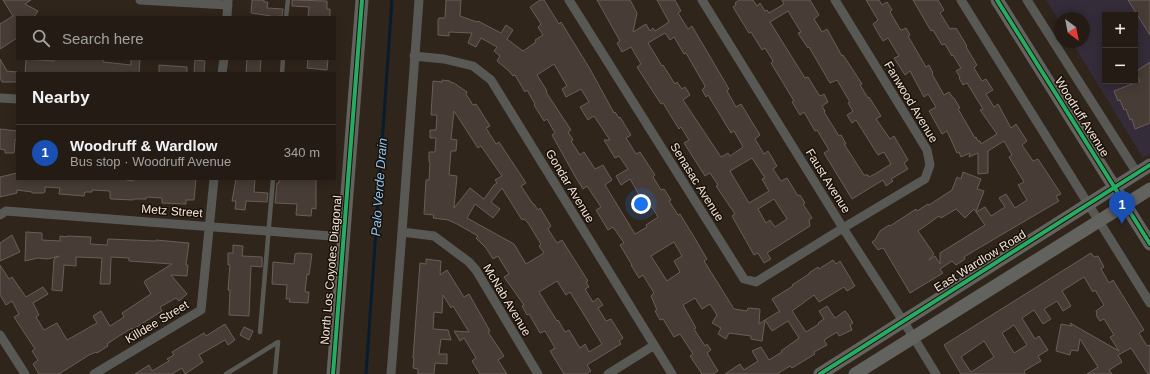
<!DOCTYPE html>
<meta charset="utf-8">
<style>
:root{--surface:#241c14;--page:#302922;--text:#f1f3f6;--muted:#a3a1a0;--line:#413a34;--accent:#afa298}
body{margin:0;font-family:Helvetica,sans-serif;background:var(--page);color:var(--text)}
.controls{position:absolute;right:12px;top:12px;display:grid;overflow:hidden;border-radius:0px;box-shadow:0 2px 10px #0003}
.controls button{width:36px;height:36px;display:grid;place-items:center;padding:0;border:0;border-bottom:1px solid var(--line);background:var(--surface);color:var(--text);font:20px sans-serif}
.compass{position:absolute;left:1054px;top:12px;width:36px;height:36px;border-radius:50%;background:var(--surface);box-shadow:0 2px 10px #0003;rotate:148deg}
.you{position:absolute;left:641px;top:204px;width:14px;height:14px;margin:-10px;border:3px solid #fff;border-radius:50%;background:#1a73e8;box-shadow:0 0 0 6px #1a73e833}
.badge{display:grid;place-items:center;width:26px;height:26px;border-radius:50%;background:var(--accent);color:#fff;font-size:13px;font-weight:700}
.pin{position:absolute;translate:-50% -33px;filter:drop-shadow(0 1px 2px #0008)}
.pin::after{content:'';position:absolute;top:21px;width:14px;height:12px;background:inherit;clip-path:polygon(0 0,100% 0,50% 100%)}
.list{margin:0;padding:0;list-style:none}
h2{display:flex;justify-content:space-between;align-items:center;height:52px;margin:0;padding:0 16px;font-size:17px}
h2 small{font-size:13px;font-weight:400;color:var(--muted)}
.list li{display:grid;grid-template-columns:26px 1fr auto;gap:12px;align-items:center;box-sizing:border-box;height:56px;padding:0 16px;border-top:1px solid var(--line)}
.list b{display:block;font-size:15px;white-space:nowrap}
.list p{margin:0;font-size:13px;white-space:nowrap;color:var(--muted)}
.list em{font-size:13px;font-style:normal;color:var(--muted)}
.icon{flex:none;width:22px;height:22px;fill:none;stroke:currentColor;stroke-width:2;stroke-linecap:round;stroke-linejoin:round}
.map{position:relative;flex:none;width:1150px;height:374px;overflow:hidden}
.search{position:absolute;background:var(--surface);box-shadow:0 2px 10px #0003;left:16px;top:16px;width:320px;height:44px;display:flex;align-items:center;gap:10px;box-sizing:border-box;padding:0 14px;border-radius:0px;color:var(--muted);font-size:15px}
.panel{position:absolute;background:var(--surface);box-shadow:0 2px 10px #0003;left:16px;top:72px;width:320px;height:108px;border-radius:0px}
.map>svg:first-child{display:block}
.education{fill:#342c38;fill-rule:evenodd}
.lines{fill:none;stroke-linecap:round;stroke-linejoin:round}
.stream{stroke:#071d2e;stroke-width:3}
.building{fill:#473c36;stroke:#6a5e58;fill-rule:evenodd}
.service{stroke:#585954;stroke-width:4.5}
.minor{stroke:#585954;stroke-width:9}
.secondary{stroke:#62635e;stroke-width:13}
.cycleway-casing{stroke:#191008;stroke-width:6}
.cycleway{stroke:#26ab63;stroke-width:4}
.labels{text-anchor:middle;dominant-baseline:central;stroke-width:3;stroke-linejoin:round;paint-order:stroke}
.street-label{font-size:12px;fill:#f4e6db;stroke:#191008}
.water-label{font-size:13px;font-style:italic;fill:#8dc6f6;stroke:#191008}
</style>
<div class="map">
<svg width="1150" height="374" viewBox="0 0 1150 374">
<rect width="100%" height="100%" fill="#30251b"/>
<path class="education" d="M1046,0h104v154l-7,4 -71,-116h12v-24h-24v4zM1105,15h30v66h-30z"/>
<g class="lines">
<path class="stream" d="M366,374l26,-374"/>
</g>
<path class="building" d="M3,0h28l-6,4 13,7 -4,6h-17v21l-17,11v-25l13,-8z
M252,0h12v2h4l-1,6 16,1 -1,7 -11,1v-1l-20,-3z
M292,0l35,1v8h3v8h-22l1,-10 -17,-1z
M446,0h15l-1,16 17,6 1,-1 23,12 5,-8 7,5 -6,9 16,12 13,-9 -1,-2 8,-5 -5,-8 3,-3 -11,-17 10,-7h4l15,24 2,-2 29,47 24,44 1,-1 4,6 1,-1 11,18 -5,3 10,16 4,-2 15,23 -2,2 8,13 3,-1 7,11 -2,1 9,14 2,-1 14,23 13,22 -3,2 30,48 13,2 1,-3 12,1 -1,15 6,-4 -3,21 -11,-2v-3l-22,-3 -3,6 -8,-5 3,-6 -9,-5 5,-8 -7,-11 -8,5 -7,-11 -12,7 13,23 -2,1 11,17 2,-2 4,6 -4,3 11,18 -5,3h-11l-12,-18 3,-2 -13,-20 -6,3 -11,-18 -3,1 -5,-9 2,-1 -6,-14 3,-3 -11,-18 -4,3 -8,-13h1l-12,-20 4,-2 -11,-16 -5,3 -12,-20 5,-3 -14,-21 -4,3 -7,-11 -24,-43 3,-2 -8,-14 -3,2 -10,-16 1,-1 -8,-14 -2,2 -10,-17 -2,1 -4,-5 -12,-10 3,-5 -6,-5 3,-4 -16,-9 -5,9 -8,-4 4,-10 -23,-1v4l-11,-1v-15l1,-2h6zM554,64l13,22 -5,3 4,8 15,-8 8,13 -9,5 8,13 6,-4 16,24h-6l11,18 4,-2 9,13 -12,7 5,9 9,-6 11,19 -8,6 5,8 12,-8 8,13 -12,8 1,2 -12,7 -30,-49 7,-5 -9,-15 -8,4 -11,-17 -4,3 -9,-14 2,-1 -5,-8 3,-2 -25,-38 1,-1 -10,-16zM674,242l8,14 -8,5 6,11 -13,9 -16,-25z
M597,0h33l7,13 -4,19 13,-8 4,7 3,-3 2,3 14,-9 -12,-22h18l6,11 -3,2 10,16 4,-3 37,63 -2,2 9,16 5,-3 19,31 -5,4 9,15 4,-3 9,15 -4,3 8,12 6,-3 11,18 2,-1 5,8 -2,1 9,14 -3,2 1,6 -43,27 4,6 -7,4 -6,-10 -4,2 -22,-39 3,-2 -19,-28 2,-1 -8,-12 -5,3 -21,-33 5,-3 -8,-13 -2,2 -16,-26 -2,1 -24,-37 4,-3 -10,-17 -9,5 -5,-9 3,-2zM665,33l5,7 4,-3 10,17 2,-1 19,33 -1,2 -2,2 4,7 2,-2 23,38 3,-2 9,16 -13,9 -2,-3 -7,4 -38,-57 7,-5 -5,-8 -3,2 -5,-7 -2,2 -12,-19 -1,1 -14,-23zM752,158l13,20 -3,1 7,12 -20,12 -19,-32zM774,199l13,20 -12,8 -5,-7 -4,3 -8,-14z
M739,0h14l4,6 3,-3 5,8 2,-1 2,3 15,-9 -2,-4h28l9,15 -5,4 8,13 5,-3 15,27 1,-1 12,18 7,11 -2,1 8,13 1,-1 12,19 -5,3 14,20 4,-3 14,24 -4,3 4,6 -17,10 2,2 -7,5 -3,-6 -31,19 -28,-46 5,-3 -12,-20 -2,1 -11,-19 -4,3 -8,-13 2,-1 -23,-38 2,-2 -8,-13 -3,2 -11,-18 -2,1 -16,-26 3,-2 -1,-2zM788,11l13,21 -3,1 10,15 1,-1 21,36 7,-3 13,22 -2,1 5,8 -6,4 5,8 4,-3 22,35 6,-3 7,12 -16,10 -6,3 -1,-2h-4l-20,-31h2l-5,-9 -2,1 -15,-24 1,-1 -3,-5 6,-4 -4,-8 -3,2 -2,-1 -11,-18 -3,1 -35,-56z
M866,0h13l3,5 5,-3 5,8 -2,2 10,17 2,1 4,-2 4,7 -2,1 18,31 3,-2 4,8 -1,1 12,21 5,-3 4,6h1l6,10 -2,1 17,29 1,-1 2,4h2l1,3 16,-10 -17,-24 3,-1 -16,-26 -4,2 -4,-7 1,-1 -4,-6 5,-3 -8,-13 -1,1 -7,-12 -3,1 -9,-15 -2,1 -18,-31h25l6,10 -4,3 10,16 3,-1 1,1 2,-1 11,18 -1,1 11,18 -3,3 8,13 4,-2 7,11 -7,4 8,13 4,-3 13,24 5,-4 11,17 -5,4 11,16 5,-2 23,35 -5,2 3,5 -80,47 -15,9 1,2 -9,6 -4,-4 -12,8 3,4 -33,20 -26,-44 -2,-1 -4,2 -6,-8 3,-2 5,-9 9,-6 1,1 26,-17 1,2 11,-7 1,1 23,-15 5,-13 4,2 2,-7 18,7 -4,10 7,2 -8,21 -2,-3 -9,9 -9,-9 -15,9 -2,-2 -21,15 16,23 -5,6 6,-4 5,8v-11l45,-28 -9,-13 9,-5 6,9 14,-9 -6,-9 7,-4 9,14 12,-8 -9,-15 6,-3 -15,-25 3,-2 -8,-14 -16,10v22l-10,1v-21l-9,4 1,-4 -9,4 -2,-5 -2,1 -10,-22 -5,3 -13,-23 7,-4 -8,-13 -4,3 -14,-26 -5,4 -11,-17 5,-2 -11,-18 -5,3 -5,-8 -5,-9 5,-4z
M1128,0h22v35l-12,-19z
M0,59l7,12 10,1v10h-15l-2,-4z
M26,59l28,2v-2h49v3l28,3v-6h9l-1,14h-114z
M247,59h14l-1,14h-14z
M308,59h20l-1,11 -20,-2z
M195,60l10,1 -1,12h-10z
M1150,62v61l-15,6 -3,-10 -2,1 -4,-11 -2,1 -4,-10 -2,1 -4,-10 26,-10 -5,-9z
M159,65l28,2v6h-28z
M442,80l8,1v1l4,1 13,9 -1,2 7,11 3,-1 14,22 -4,2 10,16 3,-2 27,41 -5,3 12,18h1l4,6 2,-2 11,18 -3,3 9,14 5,-3 26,41 -2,1 3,5 -4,2 8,13 5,-4 5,7 -5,3 8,13 5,-2 12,19 -4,3 2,3 -34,21 4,6 -5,3h-22l-14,-23 5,-3 -10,-17 -5,2 -11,-19 -2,1 -5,-9 2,-1 -20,-28 5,-3 -11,-18 -5,3 -7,-11 -10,-10 2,-2 -21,-12 -9,-4 -15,-2 1,-3 -10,-1 2,-34h3l1,-18h-1v-10h6l1,-14h-6v-8h6l1,-15h-6l2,-34 9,1zM454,111l24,37 3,-2 21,30 -7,4 2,3 -3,2 -10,14 -14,-11 -16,20 3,-32 -8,-1 2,-24h5l1,-11 -6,-1zM502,188l20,32 2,-1 4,4 13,21 -2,2 5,7 -18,11 -12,-20 -47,-26 8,-14 18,14 7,-9 -9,-7zM557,281l9,14 4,-3 32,52 -13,8 -4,-8 -5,4 -11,-18 -4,2 -7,-12 -1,1 -18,-29z
M0,129l17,2v9h-2l-1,13h-9v-3l-5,-1z
M17,173v6h105l11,2 1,-2h62l-2,21h-8v4l-24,-1v-5l-15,-1 -1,2h-12l-1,1 -22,-1 -1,-1v-7l-18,-1v2h-7l-1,4 -25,-2 1,-6 -15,-1v5l-2,1h-11v-1l-15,-2v3l-17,4v-20z
M236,179h19l-1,13 14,1 -1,9 -21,-1 -1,9 -10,-1 1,-8h-4z
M279,179h37v30l-4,-1 -1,8 -15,-1 1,-11 -22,-1 2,-20h2z
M26,232l16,1v7l18,1v-5l7,1v-1l24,1 -1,7 17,1 1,-6 48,2v-1l33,3 -3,22h2l-1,11 -16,-1 16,19 -8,7 -3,-3 -16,9 2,4 -30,19v-2l-13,8 -12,8 1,2 -11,7 -1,-1 -7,3 -30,19h-20l-6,-10 5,-4 -6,-9 3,-2 -21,-32 5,-3 -7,-13 -6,4 -6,-10v-30l9,14 3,-2 14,20 17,-10 5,7 -15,9 6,12 -3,2 8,13 13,-7 10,17 30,-17 -4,-7 8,-5 9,15 14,-9 -2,-4 29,-19 -7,-12 2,-2 26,-16 -43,-3v-3l-18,-1 -1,27h-10l2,-26 -26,-1v9l-12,-1 -2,26 -10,-1 2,-31 5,-3 -11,3 -10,-1 -13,3z
M12,235l8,17 -20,9v-18z
M233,245l10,1 -1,10 20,1v10l-11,-1 -2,50 -20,-1 1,-25h-2l2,-25h-2v-12h5z
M299,253l13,1 -3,21 -2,-1 -2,18h4l-1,11 -19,-1 1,-3h-4l1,-14 -15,-1 1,-22 21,2 1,-10z
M1091,253l3,4 4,-1 6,11 -3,2 8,14 4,-3 31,50 -5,3 8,13 3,-1v29h-2l-17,-26 -13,7 4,7 -13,8 3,4h-25l11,-7 -18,-28 -2,12 -7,-1 -1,5 -14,-4 5,-27 11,2 -2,-3 49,28 -9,-14 4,-2 -10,-16 -4,2 -4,-6 1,-1 -1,-3 8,-6 -9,-15 -2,2 -9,-15 -22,14 9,15 -8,5 -6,-10 -13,8 7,10 -8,5 -9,-14 -12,8 13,21 4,-3 9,14 -10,6 3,5 -17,10 1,3h-64l-17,-29zM1014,325l13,20 -13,8 -12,-20zM984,341l10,16 -23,15 -10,-15z
M426,259l15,2 -1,14 7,-5 17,27 5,-3 21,37 -2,1 16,24 -6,4 9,14h-27l-8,-13 4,-3 -12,-20 -4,3 -6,-10 15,1 -16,-26 -2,2 -8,-13 -1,18 -8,-1 -1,17 15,1 3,10 -10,-1 -2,15h8v10l-12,-1 -1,11h-16v-5l-5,-1 1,-10h-1l7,-95 6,1z
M833,260l3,4 4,-3 15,25 -8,5 -3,-4 -25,15 -5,-7 -22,16 14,21 13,-8 -1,-1 6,-4 -5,-8 8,-5 8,12 10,-7 2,2 6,10 -3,2 2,5 -13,6 -2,-4 -13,8 3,5 -13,7 1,2 -23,14 -2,-2 -13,8h-52l15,-10 4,6 14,-9 -6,-10 9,-4 8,13 13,-8 -1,-1 18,-13 -11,-17 -16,10 -7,-11 13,-8h2l-8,-13 21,-13 -1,-1 17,-11v-1l9,-6 1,2z
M225,324l10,16 -7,5 -3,-5 -26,15 4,7 -18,12 -3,-6 -10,6h-37l14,-9 3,6 17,-10 -2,-2 7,-4 -2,-3 32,-19 2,3z
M244,327l9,4 -4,9 -9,-5z"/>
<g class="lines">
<path class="service" d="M286,17l2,-17
M282,73l1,-14
M260,332l13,-153
M226,374l52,-32
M275,374l3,-32"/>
<path class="minor" d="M140,0l88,5
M569,0l175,279 12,3 87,-54 82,-49 5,-14 -3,-15 -92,-150
M702,0l141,228 71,110 22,36
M961,0l189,303
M1027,0l110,173
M227,17l1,-17
M414,56l30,3 29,7 18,14 181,294
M222,73l2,-14
M0,98l17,1
M0,215l6,-4 338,26
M402,232l32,4 35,26 7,8 62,104
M0,335l25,39
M94,374l107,-64 13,-131
M391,374l11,-142 17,-232
M608,374l45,-28"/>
<path class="secondary" d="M997,0l153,244
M333,374l29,-374
M820,374l330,-209
M855,374l295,-185"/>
<defs>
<path id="cycleway" d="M997,0l153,244
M333,374l29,-374
M820,374l330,-209"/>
</defs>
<use href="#cycleway" class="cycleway-casing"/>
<use href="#cycleway" class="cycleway"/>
</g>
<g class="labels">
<g class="street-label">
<text transform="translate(911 102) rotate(59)">Fanwood Avenue</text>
<text transform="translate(1082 117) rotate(58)">Woodruff Avenue</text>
<text transform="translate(828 181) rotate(58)">Faust Avenue</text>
<text transform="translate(697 182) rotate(58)">Senasac Avenue</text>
<text transform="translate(570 186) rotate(59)">Gondar Avenue</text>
<text transform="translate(172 211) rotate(4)">Metz Street</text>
<text transform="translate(980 261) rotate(-32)">East Wardlow Road</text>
<text transform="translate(331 270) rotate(-85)">North Los Coyotes Diagonal</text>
<text transform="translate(507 300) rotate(59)">McNab Avenue</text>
<text transform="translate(157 322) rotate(-31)">Killdee Street</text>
</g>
<g class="water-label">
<text transform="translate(379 187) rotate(-86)">Palo Verde Drain</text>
</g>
</g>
</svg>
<div class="controls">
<button>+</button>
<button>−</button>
</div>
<svg class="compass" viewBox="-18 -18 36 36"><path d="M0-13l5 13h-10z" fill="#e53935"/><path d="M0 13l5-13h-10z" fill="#a3a1a0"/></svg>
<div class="you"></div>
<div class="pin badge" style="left:1122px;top:224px;background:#1a4fb4">1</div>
<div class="search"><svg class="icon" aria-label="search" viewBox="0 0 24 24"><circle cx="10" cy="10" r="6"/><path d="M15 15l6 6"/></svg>Search here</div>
<section class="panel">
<h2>Nearby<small></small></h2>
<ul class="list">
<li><span class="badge" style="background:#1a4fb4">1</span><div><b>Woodruff &amp; Wardlow</b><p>Bus stop · Woodruff Avenue</p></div><em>340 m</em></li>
</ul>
</section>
</div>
